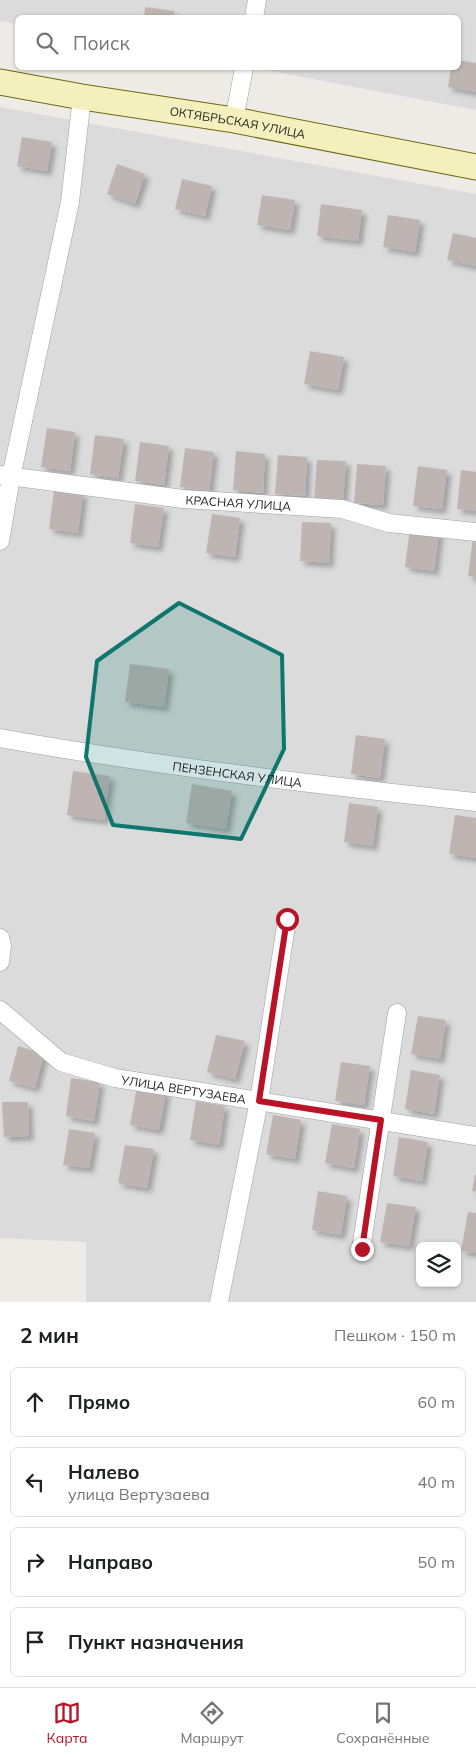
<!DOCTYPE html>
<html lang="ru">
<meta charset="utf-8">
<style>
:root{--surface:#fff;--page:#f2f2f2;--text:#202124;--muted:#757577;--line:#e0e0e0;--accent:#b91326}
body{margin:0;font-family:Mulish,sans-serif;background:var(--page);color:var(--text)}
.controls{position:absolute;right:15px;bottom:15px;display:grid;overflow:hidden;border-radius:8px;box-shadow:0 1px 4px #0004}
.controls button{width:45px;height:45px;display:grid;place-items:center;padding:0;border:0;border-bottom:1px solid var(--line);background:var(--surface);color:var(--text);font:25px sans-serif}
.stop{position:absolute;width:15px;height:15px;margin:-11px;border:4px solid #b91326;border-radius:50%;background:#fff}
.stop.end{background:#b91326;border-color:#fff;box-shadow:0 1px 5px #0008}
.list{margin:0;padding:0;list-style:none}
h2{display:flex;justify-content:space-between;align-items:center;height:65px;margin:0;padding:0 20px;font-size:21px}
h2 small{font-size:16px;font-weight:400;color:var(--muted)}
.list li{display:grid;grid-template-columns:32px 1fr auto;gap:15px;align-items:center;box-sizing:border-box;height:70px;margin:0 10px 10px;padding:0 10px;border:1px solid var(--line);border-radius:8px}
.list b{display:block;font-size:19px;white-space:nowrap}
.list p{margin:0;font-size:16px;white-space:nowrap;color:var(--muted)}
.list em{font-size:16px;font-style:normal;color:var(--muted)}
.icon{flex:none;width:28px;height:28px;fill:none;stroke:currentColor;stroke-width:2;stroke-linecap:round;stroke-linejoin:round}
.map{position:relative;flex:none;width:476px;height:1302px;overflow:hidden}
.search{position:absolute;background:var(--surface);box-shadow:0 1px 4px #0004;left:15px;right:15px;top:15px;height:55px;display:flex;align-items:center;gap:12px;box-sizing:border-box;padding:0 18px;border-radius:8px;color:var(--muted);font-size:19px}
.sheet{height:385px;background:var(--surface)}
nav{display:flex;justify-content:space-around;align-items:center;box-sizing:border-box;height:70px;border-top:1px solid var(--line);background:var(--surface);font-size:14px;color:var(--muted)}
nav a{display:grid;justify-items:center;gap:2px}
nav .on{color:var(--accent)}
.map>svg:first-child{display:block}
.residential{fill:#dcdbdb;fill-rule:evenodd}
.building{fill:#beb5b2;filter:url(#shadow)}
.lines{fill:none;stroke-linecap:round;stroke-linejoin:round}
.minor-casing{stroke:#9f9f9f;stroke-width:19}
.secondary-casing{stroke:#6b6a0f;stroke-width:27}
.minor{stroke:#fff;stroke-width:18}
.secondary{stroke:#f3f0bd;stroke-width:25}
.route{stroke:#b91326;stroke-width:6}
.marked{fill:#0f766e;fill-opacity:0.2;stroke:#0f766e;stroke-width:4;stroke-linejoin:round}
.labels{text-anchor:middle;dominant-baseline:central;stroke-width:4;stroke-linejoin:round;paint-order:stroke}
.street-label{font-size:12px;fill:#1e1e1e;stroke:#fff}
</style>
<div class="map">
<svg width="476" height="1302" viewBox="0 0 476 1302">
<defs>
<filter id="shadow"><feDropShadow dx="4.5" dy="4.5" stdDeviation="2.5" flood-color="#0004"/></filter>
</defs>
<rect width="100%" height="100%" fill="#eeeae5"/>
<path class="residential" d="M0,0h476v110l-221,-42h203v-50h-440l-1,6 -17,-3z
M0,107l476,87v1108h-390v-60l-86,-4zM420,1246h37v37h-37z"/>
<path class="building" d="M145,7l29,4 -1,7h-29z
M458,60l18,3v29l-28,-5 3,-19h7z
M22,137l30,5 -5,29 -30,-5z
M117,164l28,10 -10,30 -28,-10z
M182,179l30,7 -7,30 -30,-7z
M262,195l33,5 -5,30 -33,-5z
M321,204l41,6 -4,31 -41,-5z
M388,215l32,5 -5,32 -32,-5z
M453,233l23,5v28l-29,-6z
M310,351l34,6 -6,33 -34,-6z
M47,428l28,4 -5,39 -29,-4z
M95,435l29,4 -6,39 -28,-4z
M140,442l29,4 -5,39 -29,-4z
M185,448l29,4 -5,39 -29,-4z
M236,451l29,3 -2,39 -30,-3z
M278,455l29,2 -2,39 -30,-2z
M317,460l29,1 -3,40 -29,-2z
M357,464l29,2 -3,39 -29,-2z
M418,466l29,4 -5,39 -29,-3z
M461,470l15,2v39l-19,-2z
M54,490l29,3 -5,40 -29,-4z
M135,504l29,4 -6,39 -28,-4z
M212,514l28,4 -5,39 -29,-4z
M302,522l29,1 -2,40 -29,-2z
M410,528l29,4 -5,39 -29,-4z
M473,537h3v40l-8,-1z
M130,664l39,5 -5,38 -39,-5z
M356,735l29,4 -5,39 -29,-4z
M73,771l37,5 -6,44 -37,-5z
M192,784l40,7 -6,38 -40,-6z
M349,803l29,4 -5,39 -29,-4z
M455,815l21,3v40l-27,-4z
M418,1016l28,4 -6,39 -29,-5z
M216,1035l29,6 -10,38 -28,-7z
M18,1046l26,8 -9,34 -26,-7z
M341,1062l29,4 -6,39 -29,-4z
M411,1070l29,5 -6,39 -29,-5z
M71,1078l29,4 -6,39 -28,-5z
M137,1086l29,5 -7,39 -29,-5z
M196,1101l29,5 -6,39 -29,-5z
M2,1102h26l1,34 -25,1z
M273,1115l28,5 -6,39 -29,-5z
M332,1124l28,5 -6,39 -29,-5z
M69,1129l26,4 -6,35 -26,-3z
M399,1137l29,5 -6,39 -29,-5z
M125,1145l29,4 -7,39 -29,-5z
M475,1175h1v17l-4,-1z
M318,1191l29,5 -6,39 -29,-5z
M387,1203l29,4 -7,39 -29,-4z
M468,1212l8,1v40l-15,-2z"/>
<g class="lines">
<defs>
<g id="minor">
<path d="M254,18l3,-18"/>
<path d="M234,120l10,-52"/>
<path id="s1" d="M0,475l183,24 159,10 47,14 87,9"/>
<path d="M0,541l11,-64 59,-275 12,-105"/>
<path id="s2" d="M0,738c158,28 317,47 476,64"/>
<path d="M0,938l2,8 -2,16"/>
<path id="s3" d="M0,1010l61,52 54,16 361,58"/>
<path d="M361,1249l36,-236"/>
<path d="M219,1302l40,-201 28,-182"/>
</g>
<g id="secondary">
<path id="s4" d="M0,82l82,15 152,23 242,47"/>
</g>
</defs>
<use href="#minor" class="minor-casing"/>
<use href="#secondary" class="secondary-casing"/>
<use href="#minor" class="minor"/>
<use href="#secondary" class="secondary"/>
</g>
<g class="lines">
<path class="route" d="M287,919l-28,182 122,19 -19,129"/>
</g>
<path class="marked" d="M179,603l103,52 2,94 -43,90 -128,-14 -27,-68 11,-96z"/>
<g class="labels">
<g class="street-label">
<text stroke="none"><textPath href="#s4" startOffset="241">ОКТЯБРЬСКАЯ УЛИЦА</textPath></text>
<text stroke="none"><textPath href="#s1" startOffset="240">КРАСНАЯ УЛИЦА</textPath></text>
<text stroke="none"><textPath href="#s2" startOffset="240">ПЕНЗЕНСКАЯ УЛИЦА</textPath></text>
<text stroke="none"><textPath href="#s3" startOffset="206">УЛИЦА ВЕРТУЗАЕВА</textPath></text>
</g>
</g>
</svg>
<div class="controls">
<button><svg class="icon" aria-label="layers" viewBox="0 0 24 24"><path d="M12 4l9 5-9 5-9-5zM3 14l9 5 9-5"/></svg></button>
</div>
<div class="stop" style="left:287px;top:919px"></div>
<div class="stop end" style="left:362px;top:1249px"></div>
<div class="search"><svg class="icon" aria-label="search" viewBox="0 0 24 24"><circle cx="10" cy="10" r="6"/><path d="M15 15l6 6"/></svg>Поиск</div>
</div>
<section class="sheet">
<h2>2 мин<small>Пешком · 150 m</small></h2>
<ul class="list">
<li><svg class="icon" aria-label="ahead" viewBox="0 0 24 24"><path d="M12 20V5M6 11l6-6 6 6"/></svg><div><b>Прямо</b></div><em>60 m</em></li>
<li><svg class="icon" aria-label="left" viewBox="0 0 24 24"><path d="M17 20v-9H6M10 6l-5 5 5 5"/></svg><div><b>Налево</b><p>улица Вертузаева</p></div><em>40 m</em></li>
<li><svg class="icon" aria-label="right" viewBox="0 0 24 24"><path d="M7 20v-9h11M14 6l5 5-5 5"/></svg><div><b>Направо</b></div><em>50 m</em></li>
<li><svg class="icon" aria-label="arrive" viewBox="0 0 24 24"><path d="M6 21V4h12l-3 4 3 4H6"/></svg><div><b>Пункт назначения</b></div></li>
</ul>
</section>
<nav>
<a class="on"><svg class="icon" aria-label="map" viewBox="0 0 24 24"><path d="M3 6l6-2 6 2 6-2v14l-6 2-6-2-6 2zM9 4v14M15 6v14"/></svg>Карта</a>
<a><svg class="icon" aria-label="directions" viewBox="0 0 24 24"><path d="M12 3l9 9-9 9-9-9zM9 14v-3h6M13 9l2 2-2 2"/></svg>Маршрут</a>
<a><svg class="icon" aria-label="saved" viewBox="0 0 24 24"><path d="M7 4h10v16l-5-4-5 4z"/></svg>Сохранённые</a>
</nav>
